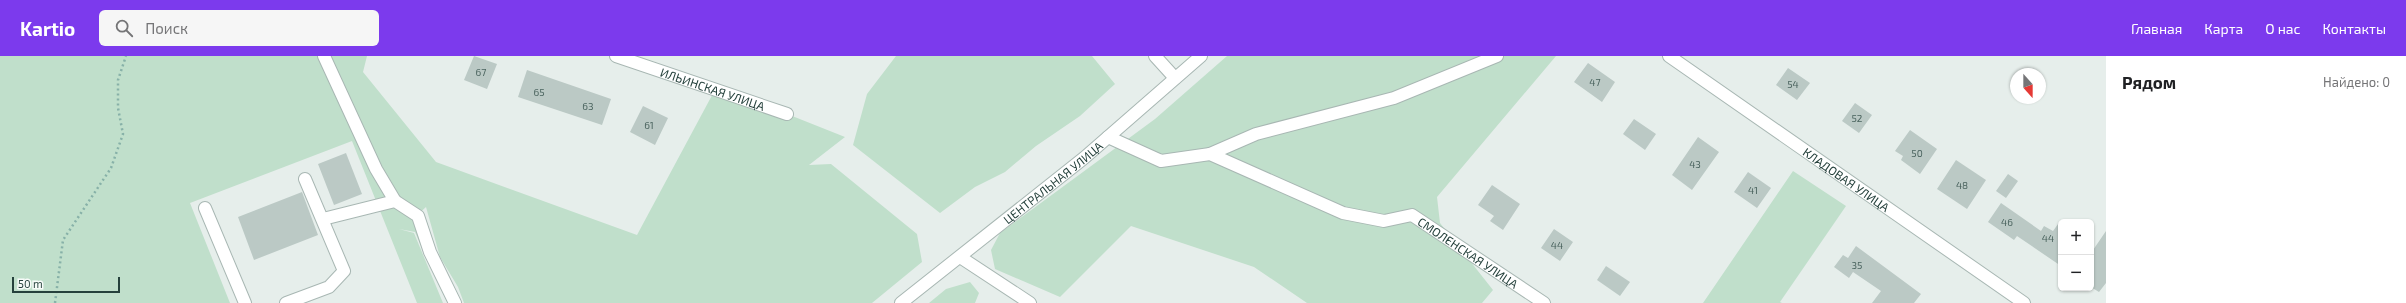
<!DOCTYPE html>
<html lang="ru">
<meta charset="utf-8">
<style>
:root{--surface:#fff;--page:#f6f6f6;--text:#202124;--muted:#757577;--line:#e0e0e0;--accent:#7c3aed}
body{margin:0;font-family:"Exo 2",sans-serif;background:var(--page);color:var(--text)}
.controls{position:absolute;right:12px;bottom:12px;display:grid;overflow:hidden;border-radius:6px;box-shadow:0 1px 3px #0004}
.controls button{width:36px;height:36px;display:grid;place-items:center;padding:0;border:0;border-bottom:1px solid var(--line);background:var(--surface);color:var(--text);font:20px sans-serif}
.compass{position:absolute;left:2010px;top:12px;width:36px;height:36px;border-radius:50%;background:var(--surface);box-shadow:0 1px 3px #0004;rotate:159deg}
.scale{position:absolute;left:12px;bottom:10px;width:108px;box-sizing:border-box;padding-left:4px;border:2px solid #25413c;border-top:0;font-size:11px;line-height:14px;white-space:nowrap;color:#25413c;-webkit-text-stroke:3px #f7fbf9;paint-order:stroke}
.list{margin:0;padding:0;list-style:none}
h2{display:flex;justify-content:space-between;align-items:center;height:52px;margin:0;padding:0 16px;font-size:17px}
h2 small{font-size:13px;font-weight:400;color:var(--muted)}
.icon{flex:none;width:22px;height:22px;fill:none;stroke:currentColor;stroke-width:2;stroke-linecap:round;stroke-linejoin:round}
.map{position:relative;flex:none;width:2106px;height:247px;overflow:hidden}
header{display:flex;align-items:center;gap:24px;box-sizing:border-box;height:56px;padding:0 20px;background:var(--accent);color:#fff}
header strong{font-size:19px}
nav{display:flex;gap:22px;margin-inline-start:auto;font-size:14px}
.search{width:280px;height:36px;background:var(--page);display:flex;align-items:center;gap:10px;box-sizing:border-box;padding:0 14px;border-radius:6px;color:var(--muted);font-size:15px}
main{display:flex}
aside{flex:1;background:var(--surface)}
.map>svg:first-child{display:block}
.green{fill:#c0dfcb}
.building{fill:#bbc9c5}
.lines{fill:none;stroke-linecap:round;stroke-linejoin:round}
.minor-casing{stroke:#a8b7b3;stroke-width:14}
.path{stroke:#87b1a8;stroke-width:2.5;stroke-dasharray:2 3;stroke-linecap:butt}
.minor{stroke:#fff;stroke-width:12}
.labels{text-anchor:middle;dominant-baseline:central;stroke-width:3.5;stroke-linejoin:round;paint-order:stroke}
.number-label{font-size:10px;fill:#4a635e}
.street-label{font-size:12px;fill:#25413c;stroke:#f7fbf9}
</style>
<header>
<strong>Kartio</strong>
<div class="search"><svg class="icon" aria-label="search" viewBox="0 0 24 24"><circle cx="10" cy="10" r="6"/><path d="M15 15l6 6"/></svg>Поиск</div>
<nav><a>Главная</a><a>Карта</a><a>О нас</a><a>Контакты</a></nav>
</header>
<main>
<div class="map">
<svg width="2106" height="247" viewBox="0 0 2106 247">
<rect width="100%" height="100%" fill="#e6eeeb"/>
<path class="green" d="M0,0h367l-4,16 73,90 201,73 80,-149 128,51 -36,28 22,-1 86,70 5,28 -50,41h-408l-6,-16 -18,-30 -14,-50 -13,12 11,34 -9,-21 -16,-3 15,4 29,70h-26l-65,-162 -162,62 40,100h-230z
M896,0h196l23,28 -35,32 -44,30 -31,26 -30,15 -35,26 -87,-68 14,-51z
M1227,0h329l-119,141 3,26 53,67 -11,13h-175l-53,-36 -123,-41 -71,71 -65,-28 -4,-19 9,-17 155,-114z
M1793,115l53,35 -66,96 2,1h-79z
M970,226l9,11 -4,10h-46l17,-14z"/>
<path class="building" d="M474,0l23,8 -10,25 -23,-9z
M1588,7l27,19 -13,20 -28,-20z
M1788,12l22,15 -13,17 -21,-15z
M527,14l84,29 -9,26 -84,-28z
M1855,47l17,12 -13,18 -17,-12z
M643,50l25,12 -13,27 -25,-13z
M1634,63l22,15 -11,16 -22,-16z
M1910,74l27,19 -17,25 -19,-14 2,-4 -8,-5z
M1698,81l21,15 -27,38 -20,-15z
M346,97l16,41 -28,11 -16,-41z
M1956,104l30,20 -19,29 -30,-20z
M1748,116l23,16 -14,20 -23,-16z
M2008,118l10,7 -12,17 -10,-7z
M1492,129l28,19 -17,26 -13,-9 4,-5 -16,-11z
M302,136l16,43 -64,25 -16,-43z
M2001,147l40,28 3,-5 9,5 8,-11v46l-44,-30 -3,4 -26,-18z
M1554,173l19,13 -13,19 -19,-13z
M2106,175v52l-7,9 -8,-5v-34z
M1856,190l65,48 -7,9h-42l9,-12 -28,-19 -4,6 -15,-11 9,-12 5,3z
M1606,210l24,16 -10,14 -23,-16z"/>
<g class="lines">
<defs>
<g id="minor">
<path d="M324,0l52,113 19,32"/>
<path id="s1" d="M616,0l171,58"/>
<path d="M1155,0l20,22"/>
<path id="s2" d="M1669,0l355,247"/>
<path id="s3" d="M1108,81l53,24 49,-7 133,59 41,8 28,-6 132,88"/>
<path d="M1210,98l46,-20 138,-36 103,-42"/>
<path d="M205,152l40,95"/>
<path d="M323,163l72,-18 23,15 12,36 25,51"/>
<path d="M960,201l70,46"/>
<path d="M286,247l43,-16 15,-16 -39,-92"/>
<path id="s4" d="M901,247l183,-145 117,-102"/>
</g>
</defs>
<use href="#minor" class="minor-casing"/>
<path class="path" d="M55,247l8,-63 48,-72 12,-34 -5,-26v-28l8,-24"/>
<use href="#minor" class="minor"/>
</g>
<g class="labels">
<g class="number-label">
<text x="481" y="16">67</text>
<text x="1595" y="26">47</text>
<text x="1793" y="28">54</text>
<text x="539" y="36">65</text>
<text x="588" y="50">63</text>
<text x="1857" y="62">52</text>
<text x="649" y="69">61</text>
<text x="1917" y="97">50</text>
<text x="1695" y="108">43</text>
<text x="1962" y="129">48</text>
<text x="1753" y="134">41</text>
<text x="2007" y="166">46</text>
<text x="2048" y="182">44</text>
<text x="1557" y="189">44</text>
<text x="1857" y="209">35</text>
</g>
<g class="street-label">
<text stroke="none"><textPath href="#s1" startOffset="102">ИЛЬИНСКАЯ УЛИЦА</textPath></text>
<text stroke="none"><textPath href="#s2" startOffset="216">КЛАДОВАЯ УЛИЦА</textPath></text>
<text stroke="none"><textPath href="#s4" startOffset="194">ЦЕНТРАЛЬНАЯ УЛИЦА</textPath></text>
<text stroke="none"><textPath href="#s3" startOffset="391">СМОЛЕНСКАЯ УЛИЦА</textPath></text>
</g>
</g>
</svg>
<div class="controls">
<button>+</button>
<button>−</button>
</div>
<svg class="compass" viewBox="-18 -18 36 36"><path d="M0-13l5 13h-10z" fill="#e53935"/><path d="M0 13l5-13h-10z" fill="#757577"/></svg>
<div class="scale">50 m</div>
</div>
<aside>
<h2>Рядом<small>Найдено: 0</small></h2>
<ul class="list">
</ul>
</aside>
</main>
